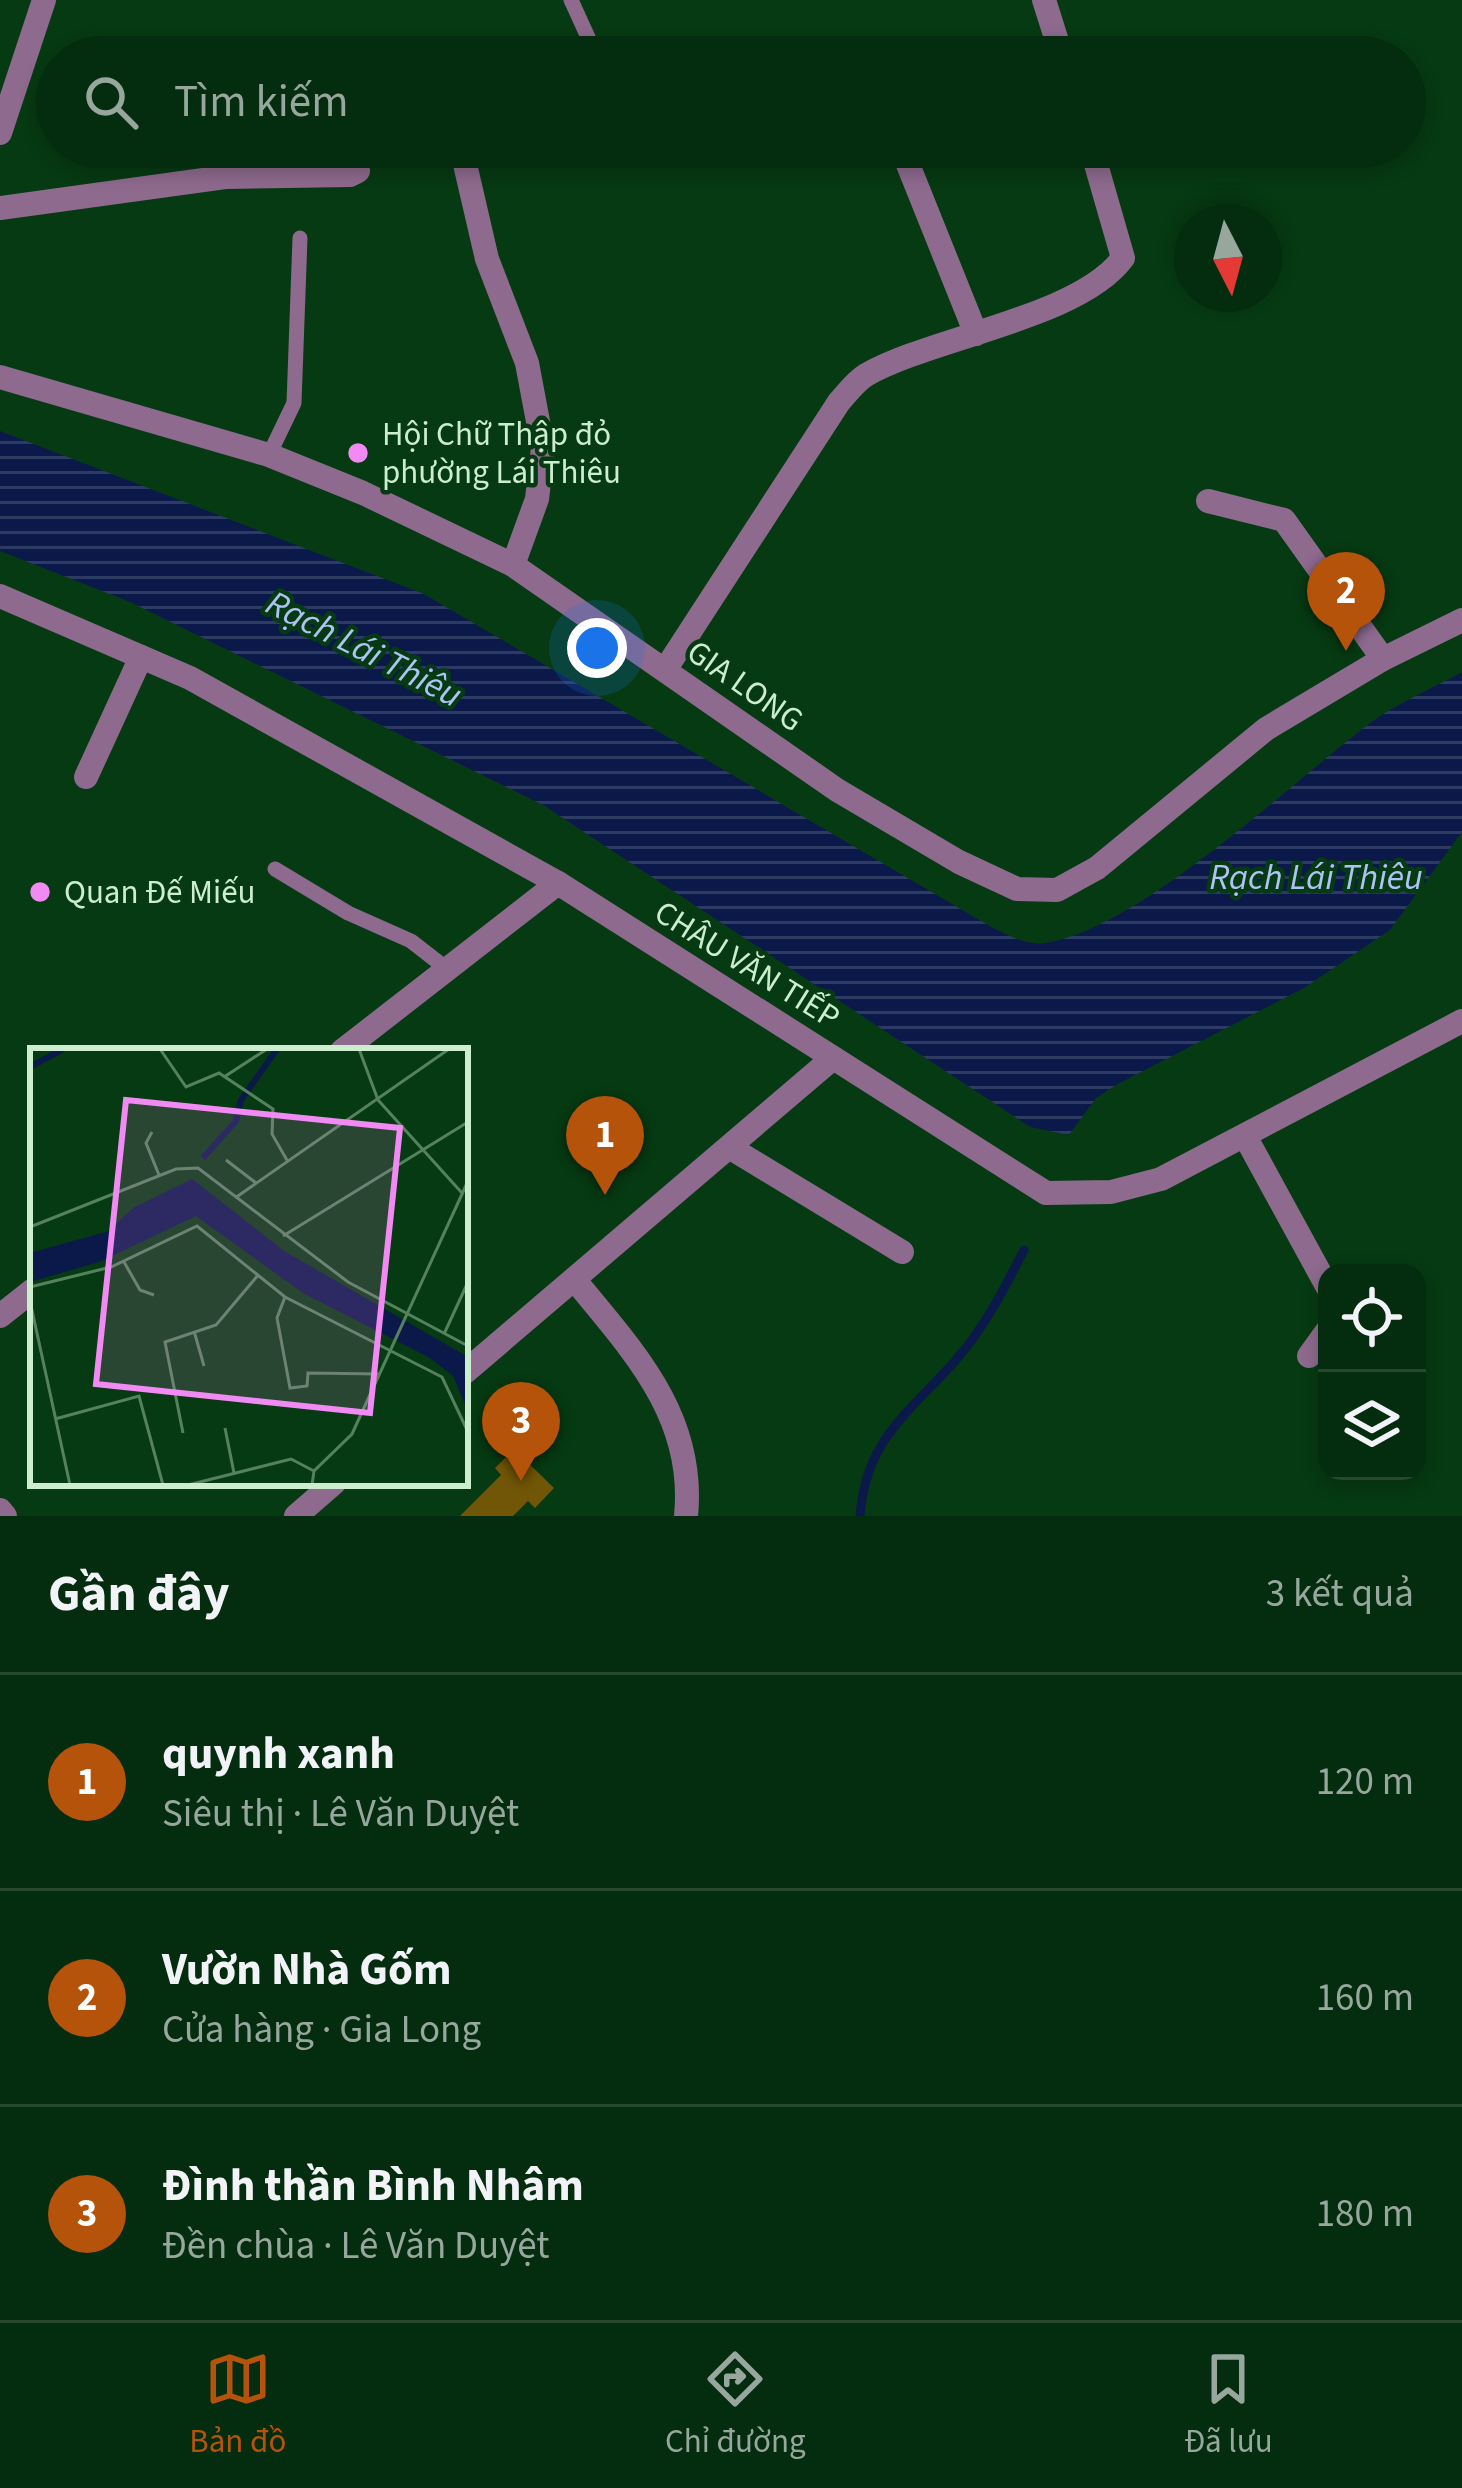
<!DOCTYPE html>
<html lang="vi">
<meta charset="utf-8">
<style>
:root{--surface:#042c0e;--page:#12381c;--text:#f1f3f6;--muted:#97a79e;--line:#25482e;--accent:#b45309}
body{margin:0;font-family:"Source Sans 3",sans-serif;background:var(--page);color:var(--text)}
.controls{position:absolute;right:36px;bottom:36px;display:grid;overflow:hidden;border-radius:24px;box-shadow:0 6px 18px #0003}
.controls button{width:108px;height:108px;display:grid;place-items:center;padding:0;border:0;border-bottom:3px solid var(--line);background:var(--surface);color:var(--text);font:60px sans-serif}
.compass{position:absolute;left:1174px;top:204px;width:108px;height:108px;border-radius:50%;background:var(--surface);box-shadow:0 6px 18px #0003;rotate:174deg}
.you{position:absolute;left:597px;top:648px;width:42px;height:42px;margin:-30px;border:9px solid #fff;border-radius:50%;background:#1a73e8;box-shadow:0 0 0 18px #1a73e833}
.badge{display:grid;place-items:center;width:78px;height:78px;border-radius:50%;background:var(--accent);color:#fff;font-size:39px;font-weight:700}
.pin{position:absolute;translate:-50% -99px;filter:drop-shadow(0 3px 6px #0008)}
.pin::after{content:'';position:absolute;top:63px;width:42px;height:36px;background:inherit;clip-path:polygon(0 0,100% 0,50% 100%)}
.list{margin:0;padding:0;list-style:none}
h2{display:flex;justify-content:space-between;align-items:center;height:156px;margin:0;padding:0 48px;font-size:51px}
h2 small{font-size:39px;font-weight:400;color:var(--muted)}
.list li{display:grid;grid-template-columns:78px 1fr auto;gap:36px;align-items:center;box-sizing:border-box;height:216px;padding:0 48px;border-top:3px solid var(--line)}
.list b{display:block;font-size:45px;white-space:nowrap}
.list p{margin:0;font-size:39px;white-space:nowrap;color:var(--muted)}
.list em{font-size:39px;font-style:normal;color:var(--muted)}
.icon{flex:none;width:66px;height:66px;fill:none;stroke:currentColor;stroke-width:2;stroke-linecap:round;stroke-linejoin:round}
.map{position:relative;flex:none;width:1462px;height:1516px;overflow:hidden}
.search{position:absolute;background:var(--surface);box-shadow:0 6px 18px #0003;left:36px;right:36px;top:36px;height:132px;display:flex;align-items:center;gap:30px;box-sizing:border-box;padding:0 42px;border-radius:66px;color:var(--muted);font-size:45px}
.sheet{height:804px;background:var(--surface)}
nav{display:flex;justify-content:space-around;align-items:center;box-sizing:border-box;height:168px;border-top:3px solid var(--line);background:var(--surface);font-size:33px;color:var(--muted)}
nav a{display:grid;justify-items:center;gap:6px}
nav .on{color:var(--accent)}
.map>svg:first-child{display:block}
.water{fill:url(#water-rules)}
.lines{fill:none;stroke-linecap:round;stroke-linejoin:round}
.stream{stroke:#0b194a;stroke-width:9}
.building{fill:#725607}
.service{stroke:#8e6a8e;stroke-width:15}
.minor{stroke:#8e6a8e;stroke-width:24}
.tertiary{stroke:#8e6a8e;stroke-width:24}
.poi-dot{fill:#f28af3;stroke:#063a12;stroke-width:4.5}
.labels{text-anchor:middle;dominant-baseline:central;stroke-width:9;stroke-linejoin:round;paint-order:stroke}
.poi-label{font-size:33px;fill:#ccedce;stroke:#063a12;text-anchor:start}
.street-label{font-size:33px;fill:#ccedce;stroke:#063a12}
.water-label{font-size:36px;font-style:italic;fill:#aec3f5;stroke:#063a12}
.inset-river{fill:none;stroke:#0b194a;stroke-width:6}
.inset-road{fill:none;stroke:#55825d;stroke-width:3}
.view{fill:#f28af3;fill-opacity:0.15;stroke:#f28af3;stroke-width:6}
.inset-edge{fill:none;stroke:#ccedce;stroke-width:6}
</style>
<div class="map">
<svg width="1462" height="1516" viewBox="0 0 1462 1516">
<defs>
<pattern id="water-rules" width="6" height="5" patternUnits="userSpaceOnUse" patternTransform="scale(3)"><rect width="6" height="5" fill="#0b194a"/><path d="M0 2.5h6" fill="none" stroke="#2d3b63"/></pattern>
</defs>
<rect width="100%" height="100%" fill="#063a12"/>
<path class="water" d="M0,431l424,163 569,334c18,8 33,18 52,15 97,-15 246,-161 328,-222 27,-19 60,-33 89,-49v160l-72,98 -86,58 -188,97 -20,13 -27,37 -39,-8 -487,-322 -413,-203 -130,-51z"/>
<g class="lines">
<path class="stream" d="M860,1516c6,-77 48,-102 95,-155 30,-34 49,-72 69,-111"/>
</g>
<path class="building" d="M514,1449l40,39 -19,20 -7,-7 -15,15h-53l41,-41 -6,-7z"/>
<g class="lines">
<path class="service" d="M571,0l26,57
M269,455l25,-52 6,-165
M275,869l73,44 63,28 36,28"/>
<path class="minor" d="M1044,0l18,57
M461,147l26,112 40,104 16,85 -6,51 -24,66
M905,157l71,177
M0,208l225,-31 125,-2 8,-4 -6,-24
M1208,501l76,19 99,139
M665,670l174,-268c8,-9 17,-21 27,-27 66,-38 213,-57 257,-117l-32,-111
M86,777l55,-120
M342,1051l216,-168
M1245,1136l82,150
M729,1147l173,105
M574,1279c59,72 122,137 112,237
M0,1316l33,-26
M1309,1356l18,-25
M465,1372l368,-314
M296,1516l38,-33"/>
<path class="tertiary" d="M0,133l44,-133
M0,377l269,78 94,38 150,72 324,225 122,72 58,27 40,1 40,-22 169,-139 117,-70 79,-39
M0,596l190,82 368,205 488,310 65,-1 50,-13 301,-158
M0,1510l5,6"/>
</g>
<g class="poi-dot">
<circle cx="358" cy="453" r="12"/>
<circle cx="40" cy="892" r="12"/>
</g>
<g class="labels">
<g class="poi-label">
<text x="382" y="434">Hội Chữ Thập đỏ<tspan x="382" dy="38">phường Lái Thiêu</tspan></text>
<text x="64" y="892">Quan Đế Miếu</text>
</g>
<g class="street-label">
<text transform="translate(745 686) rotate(35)">GIA LONG</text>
<text transform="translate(747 965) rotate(32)">CHÂU VĂN TIẾP</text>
</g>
<g class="water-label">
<text transform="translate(364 649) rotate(27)">Rạch Lái Thiêu</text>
<text x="1316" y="877">Rạch Lái Thiêu</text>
</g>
</g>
<g transform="translate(30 1048)">
<rect width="438" height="438" fill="#063a12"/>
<path d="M162,131l92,72 184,106v54l-15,-35 -23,-18 -127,-65 -107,-77 -97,46 -69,20v-29l79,-22 24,-23z" fill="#0b194a"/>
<path class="inset-river" d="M0,19l33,-18M173,110l33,-37 5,-21 36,-51"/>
<path class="inset-road" d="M130,1l26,38 33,-14 54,36 -1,25 16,28M329,1l19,51 84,93M194,29l43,-28M122,84l-6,11 13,32M196,112l30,23M205,150l214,-149M0,179l146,-58 22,-1 150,114 120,64M253,188l185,-114M94,214l16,28 14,5M0,239l81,-20 86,-41 88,71 157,80 26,55M255,249l-8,21 13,70 17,-2 1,-13 71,1M0,253l40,184M164,283l10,35M414,286l24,-52M25,371l84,-23 24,89M195,380l9,45M153,385l-18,-91 51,-17 43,-51M158,437l103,-26 23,12M282,437l2,-14 38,-37 116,-253"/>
<path class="view" d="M96,52l274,28 -30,285 -274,-29z"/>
<rect width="438" height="438" class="inset-edge"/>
</g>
</svg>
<div class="controls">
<button><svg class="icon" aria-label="locate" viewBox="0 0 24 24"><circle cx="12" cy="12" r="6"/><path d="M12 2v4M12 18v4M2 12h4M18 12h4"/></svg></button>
<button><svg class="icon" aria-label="layers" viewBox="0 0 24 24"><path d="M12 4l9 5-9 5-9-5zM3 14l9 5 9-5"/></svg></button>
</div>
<svg class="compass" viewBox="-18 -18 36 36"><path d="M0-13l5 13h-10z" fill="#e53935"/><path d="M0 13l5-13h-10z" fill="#97a79e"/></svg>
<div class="you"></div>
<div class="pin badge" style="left:605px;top:1195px">1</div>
<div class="pin badge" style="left:1346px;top:651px">2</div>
<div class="pin badge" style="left:521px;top:1481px">3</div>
<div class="search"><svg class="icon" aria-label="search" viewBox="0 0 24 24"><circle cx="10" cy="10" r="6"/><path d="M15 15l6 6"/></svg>Tìm kiếm</div>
</div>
<section class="sheet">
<h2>Gần đây<small>3 kết quả</small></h2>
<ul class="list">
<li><span class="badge">1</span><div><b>quynh xanh</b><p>Siêu thị · Lê Văn Duyệt</p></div><em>120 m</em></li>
<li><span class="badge">2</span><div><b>Vườn Nhà Gốm</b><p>Cửa hàng · Gia Long</p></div><em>160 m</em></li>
<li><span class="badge">3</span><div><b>Đình thần Bình Nhâm</b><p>Đền chùa · Lê Văn Duyệt</p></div><em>180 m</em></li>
</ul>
</section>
<nav>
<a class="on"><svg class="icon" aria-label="map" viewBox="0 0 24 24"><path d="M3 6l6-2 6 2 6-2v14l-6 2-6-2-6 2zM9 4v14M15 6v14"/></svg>Bản đồ</a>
<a><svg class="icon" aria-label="directions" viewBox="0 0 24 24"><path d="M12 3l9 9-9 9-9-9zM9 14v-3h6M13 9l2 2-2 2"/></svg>Chỉ đường</a>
<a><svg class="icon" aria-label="saved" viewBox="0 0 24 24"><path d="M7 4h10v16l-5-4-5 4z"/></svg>Đã lưu</a>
</nav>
